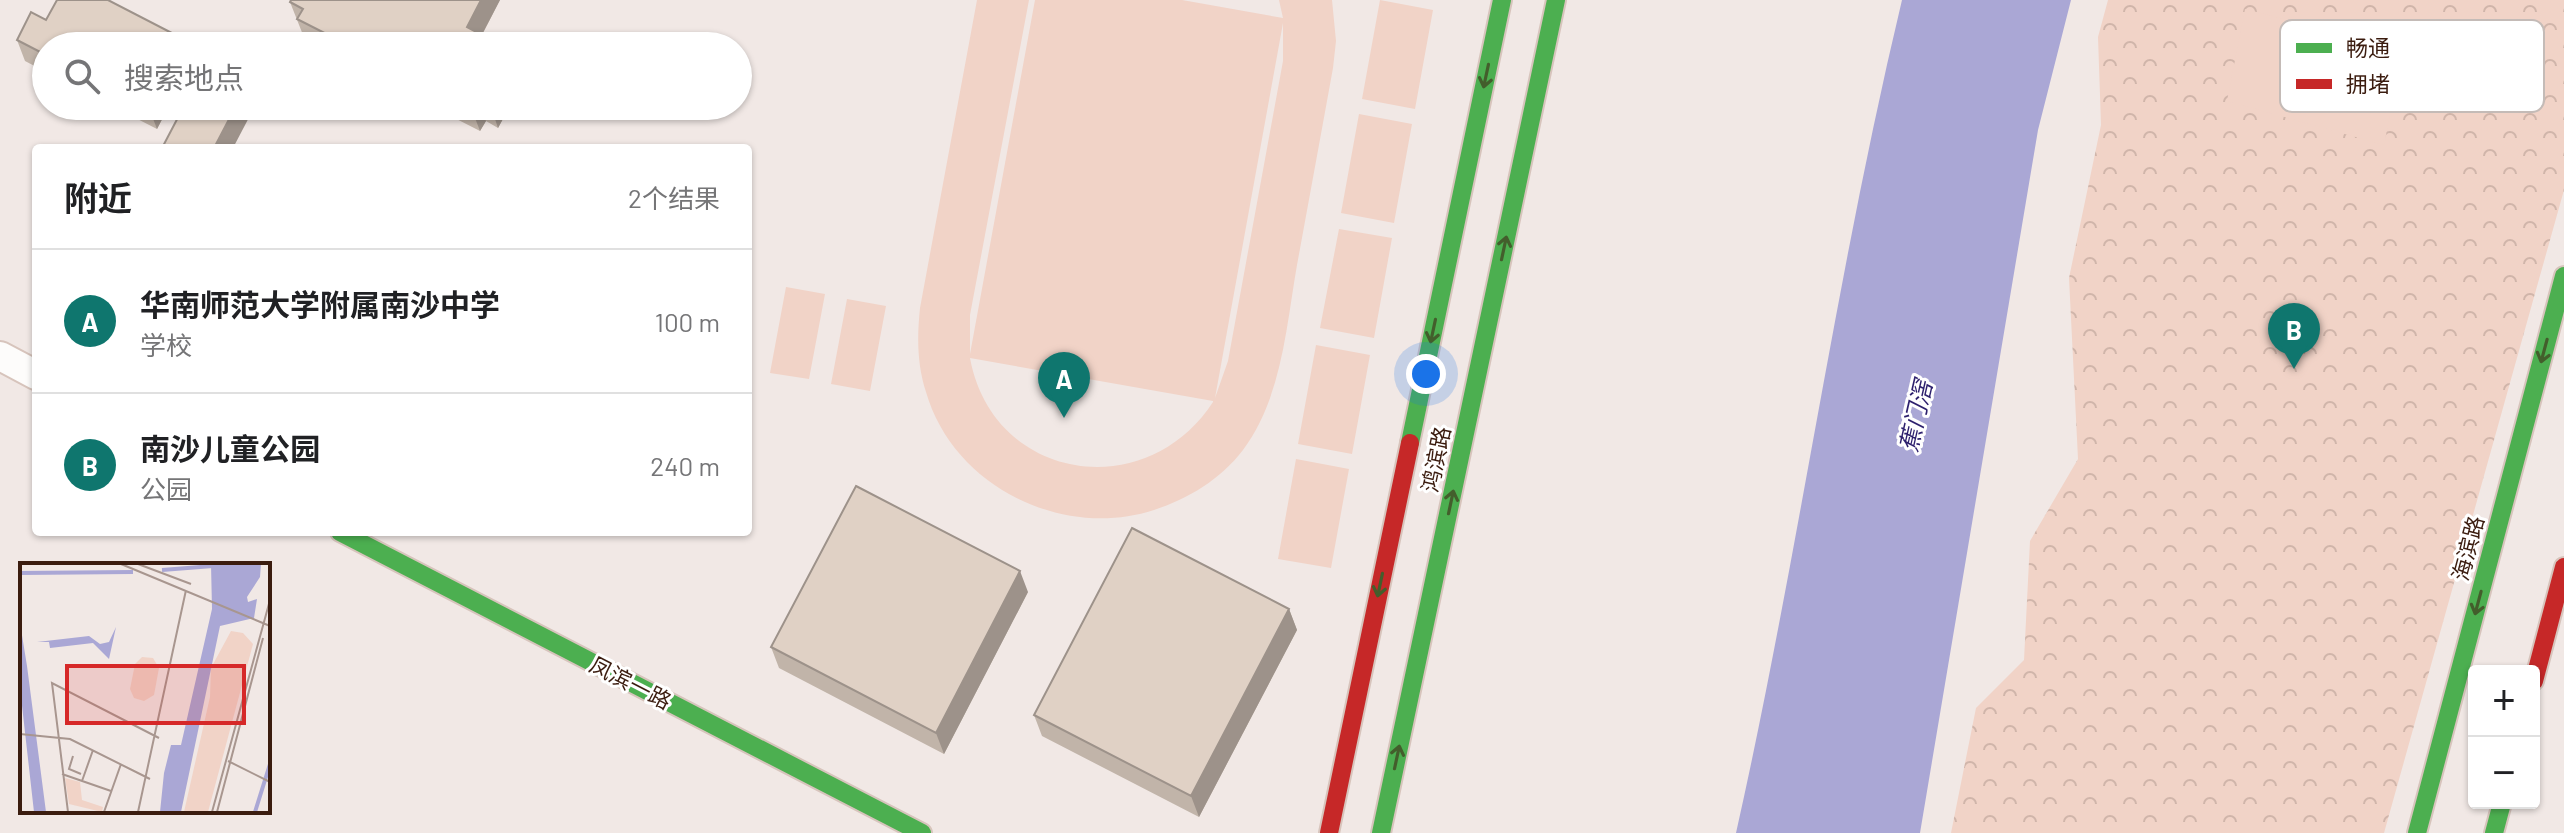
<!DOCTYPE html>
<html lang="zh">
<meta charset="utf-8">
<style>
:root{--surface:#fff;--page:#f2f2f2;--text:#202124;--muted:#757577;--line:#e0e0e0;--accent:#0f766e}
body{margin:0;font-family:Barlow,"Noto Sans SC",sans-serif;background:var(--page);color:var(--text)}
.controls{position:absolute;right:24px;bottom:24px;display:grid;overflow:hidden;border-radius:8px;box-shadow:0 2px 6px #0004}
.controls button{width:72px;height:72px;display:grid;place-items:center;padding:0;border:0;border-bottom:2px solid var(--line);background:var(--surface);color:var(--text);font:40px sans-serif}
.you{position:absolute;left:1426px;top:374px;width:28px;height:28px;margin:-20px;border:6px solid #fff;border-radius:50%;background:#1a73e8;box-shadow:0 0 0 12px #1a73e833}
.badge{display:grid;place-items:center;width:52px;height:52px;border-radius:50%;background:var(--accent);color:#fff;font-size:26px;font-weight:700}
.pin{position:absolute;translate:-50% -66px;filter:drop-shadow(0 2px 4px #0008)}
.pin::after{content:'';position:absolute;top:42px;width:28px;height:24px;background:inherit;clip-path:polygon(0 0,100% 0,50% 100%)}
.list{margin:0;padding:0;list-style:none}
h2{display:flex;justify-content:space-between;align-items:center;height:104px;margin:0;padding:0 32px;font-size:34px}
h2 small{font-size:26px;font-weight:400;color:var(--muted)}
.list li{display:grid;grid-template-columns:52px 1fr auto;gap:24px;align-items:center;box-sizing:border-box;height:144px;padding:0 32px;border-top:2px solid var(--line)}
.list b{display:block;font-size:30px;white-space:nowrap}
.list p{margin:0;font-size:26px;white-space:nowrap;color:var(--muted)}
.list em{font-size:26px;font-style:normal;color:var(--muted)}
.icon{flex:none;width:44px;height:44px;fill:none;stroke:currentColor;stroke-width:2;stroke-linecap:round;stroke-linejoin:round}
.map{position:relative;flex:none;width:2564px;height:833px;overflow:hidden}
.search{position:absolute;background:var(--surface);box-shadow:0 2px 6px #0004;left:32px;top:32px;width:720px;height:88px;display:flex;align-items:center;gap:20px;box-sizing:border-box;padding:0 28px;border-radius:44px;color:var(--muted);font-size:30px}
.panel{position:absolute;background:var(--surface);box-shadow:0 2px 6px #0004;left:32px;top:144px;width:720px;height:392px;border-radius:8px}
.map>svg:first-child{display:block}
.park{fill:url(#park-crowns)}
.pitch{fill:#f1d3c7;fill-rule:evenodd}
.water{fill:#aaa7d5}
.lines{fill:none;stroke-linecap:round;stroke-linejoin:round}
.street-casing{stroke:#d7c4bc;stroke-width:32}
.fast-casing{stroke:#d7c4bc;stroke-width:22}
.jam-casing{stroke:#d7c4bc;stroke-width:22}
.street{stroke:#fdfcfb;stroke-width:28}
.fast{stroke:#4caf50;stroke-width:18}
.jam{stroke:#c62828;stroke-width:18}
.wall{fill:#c1b4a9}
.shaded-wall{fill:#9d928a}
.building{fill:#e0d1c5;stroke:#9d928a;stroke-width:2}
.oneway{stroke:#435e2c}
.labels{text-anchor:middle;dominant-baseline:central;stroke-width:6;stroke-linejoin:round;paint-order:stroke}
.street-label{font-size:22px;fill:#3b1c0f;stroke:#fff}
.water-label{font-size:24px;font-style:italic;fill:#2c1f6d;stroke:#fff}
.inset-river{fill:none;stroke:#aaa7d5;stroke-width:4}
.inset-road{fill:none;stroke:#a8968f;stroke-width:2}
.view{fill:#d62828;fill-opacity:0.15;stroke:#d62828;stroke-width:4}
.inset-edge{fill:none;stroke:#3b1c0f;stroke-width:4}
.key{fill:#fff;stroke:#c4bbb7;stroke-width:2}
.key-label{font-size:22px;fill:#3b1c0f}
</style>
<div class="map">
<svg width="2564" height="833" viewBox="0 0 2564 833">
<defs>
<pattern id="park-crowns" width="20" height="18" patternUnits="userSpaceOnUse" patternTransform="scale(2)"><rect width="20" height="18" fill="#f1d3c7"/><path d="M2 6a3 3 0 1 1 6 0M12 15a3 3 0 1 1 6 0" fill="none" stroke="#d0b5aa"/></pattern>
</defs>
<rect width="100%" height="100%" fill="#f1e8e5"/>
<path class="park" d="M2108,0h456v190l-180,643h-433l25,-125 48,-48 6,-119 48,-82 -9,-181 32,-153 -3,-88z"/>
<path class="pitch" d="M977,0h52l-59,315v39l65,-354h147l101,18 -4,-18h53l4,41 -3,27c-12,66 -24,132 -36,197 -11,63 -15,132 -54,185 -22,29 -55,49 -89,60 -92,30 -201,-24 -228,-118 -9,-28 -9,-55 -6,-84zM1283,23v38l-55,300 -13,37zM970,358l243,43v1c-67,103 -220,80 -243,-44z
M1380,0l53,10 -18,99 -53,-10z
M2245,9l158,40 -19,96 -157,-44z
M1359,114l53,10 -18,99 -53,-10z
M1339,229l53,9 -18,100 -54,-10z
M786,287l39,7 -16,85 -39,-6z
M847,299l39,7 -16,85 -39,-7z
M1316,345l54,10 -18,99 -54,-10z
M1296,459l53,10 -18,99 -53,-9z"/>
<path class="water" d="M1902,0h169l-33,130 -118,703h-184c62,-276 100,-558 166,-833z"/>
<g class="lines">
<defs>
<path id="street" d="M0,356l36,19"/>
<path id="fast" d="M1410,443l92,-443
M340,532l582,301
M1381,833l175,-833
M2417,833l147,-557
M2494,833l8,-30"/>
<path id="jam" d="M2534,681l30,-114
M1329,833l81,-390"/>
</defs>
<use href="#street" class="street-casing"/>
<use href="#fast" class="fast-casing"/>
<use href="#jam" class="jam-casing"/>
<use href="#street" class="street"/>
<use href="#fast" class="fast"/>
<use href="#jam" class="jam"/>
</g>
<path class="wall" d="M291,0h209l-18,35 21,11h-187l-11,-6 -15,-38z
M46,20v52l-21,-11 -8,-21z
M112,106h57l-12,23z
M431,106h79l-12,22 -12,-7 -6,10z
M1028,592l-84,162 -165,-86 -8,-21z
M1289,609l8,21 -98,187 -157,-81 -8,-21z"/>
<path class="shaded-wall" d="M481,0h19l-24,46 -9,-19z
M150,106h19l-12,23 -8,-21z
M236,106h19l-22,42h-19z
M475,106h5l6,15 -6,10 -8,-21z
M491,106h19l-12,22 -7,-21z
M1020,571l8,21 -84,162 -8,-21z
M1289,609l8,21 -98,187 -8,-21z"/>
<path class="building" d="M57,0h51l89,46h-151v9l-29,-15 14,-28 15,8z
M291,0h190l-14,27 36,19h-153l-53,-27 6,-10 -13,-7z
M184,106h52l-22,42h-52z
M464,106h11l-3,4z
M856,486l164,85 -84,162 -165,-86z
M1132,528l157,81 -98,187 -157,-81z"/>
<defs><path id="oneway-shaft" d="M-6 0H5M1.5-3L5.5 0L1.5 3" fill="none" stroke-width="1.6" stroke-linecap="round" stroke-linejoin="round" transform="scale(2)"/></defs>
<g class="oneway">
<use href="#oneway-shaft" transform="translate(1486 76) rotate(102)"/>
<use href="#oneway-shaft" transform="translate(1504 248) rotate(-78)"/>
<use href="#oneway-shaft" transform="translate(1433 331) rotate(102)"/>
<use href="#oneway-shaft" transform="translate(2544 351) rotate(105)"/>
<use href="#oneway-shaft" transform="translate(1451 502) rotate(-78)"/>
<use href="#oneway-shaft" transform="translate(1380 585) rotate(102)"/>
<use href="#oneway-shaft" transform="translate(2478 603) rotate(105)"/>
<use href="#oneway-shaft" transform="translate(1397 757) rotate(-78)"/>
</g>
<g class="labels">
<g class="street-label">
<text transform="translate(1435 459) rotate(-78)">鸿滨路</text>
<text transform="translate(2467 548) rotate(-75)">海滨路</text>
<text transform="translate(631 682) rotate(27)">凤滨一路</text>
</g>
<g class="water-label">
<text transform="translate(1915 416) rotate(-77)">蕉门滘</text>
</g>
</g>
<g transform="translate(20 563)">
<rect width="250" height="250" fill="#f1e8e5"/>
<path d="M211,68l12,2 10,11 -45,168h-24l26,-115 1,-29zM45,215l15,4 2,18 21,7 -1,5 -33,-8z" fill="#f1d3c7"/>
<path d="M122,94l11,1 6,10 -5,27 -10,6 -10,-3 -4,-9 5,-25z" fill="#f1d3c7"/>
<path d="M191,1h50l-1,13 -13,20 1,5 9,-3 -3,19 -34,8 -39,186h-21l4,-39 7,-28h10l31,-136zM0,60l7,43 19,146h-12l-14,-124zM96,64l-7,32 -16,-16 -43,5 -1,-6h-12l52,-6 11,8 9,-2z" fill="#aaa7d5"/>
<path class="inset-river" d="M142,7l51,-4M0,10l113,-1M235,249l15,-48"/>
<path class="inset-road" d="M101,1l149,62M118,1l53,20M0,171l50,5 80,40M53,193l-4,13 12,5M208,198l42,21M42,211l49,17M62,218l11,-31M48,249l-16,-129 107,55M84,249l17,-48M118,249l48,-222M192,249l58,-212M197,249l46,-174"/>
<path class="view" d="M47,103h177v57h-177z"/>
<rect width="250" height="250" class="inset-edge"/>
</g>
<rect x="2280" y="20" width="264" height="92" rx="12" class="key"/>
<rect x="2296" y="43" width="36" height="10" fill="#4caf50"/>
<rect x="2296" y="79" width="36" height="10" fill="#c62828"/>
<g class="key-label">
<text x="2346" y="56">畅通</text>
<text x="2346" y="92">拥堵</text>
</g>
</svg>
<div class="controls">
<button>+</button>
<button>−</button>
</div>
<div class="you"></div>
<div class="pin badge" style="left:1064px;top:418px">A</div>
<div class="pin badge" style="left:2294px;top:369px">B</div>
<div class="search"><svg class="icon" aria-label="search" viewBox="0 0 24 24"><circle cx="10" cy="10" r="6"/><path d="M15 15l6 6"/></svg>搜索地点</div>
<section class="panel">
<h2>附近<small>2个结果</small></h2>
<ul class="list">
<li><span class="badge">A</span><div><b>华南师范大学附属南沙中学</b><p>学校</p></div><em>100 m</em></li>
<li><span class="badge">B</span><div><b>南沙儿童公园</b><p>公园</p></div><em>240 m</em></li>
</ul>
</section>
</div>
